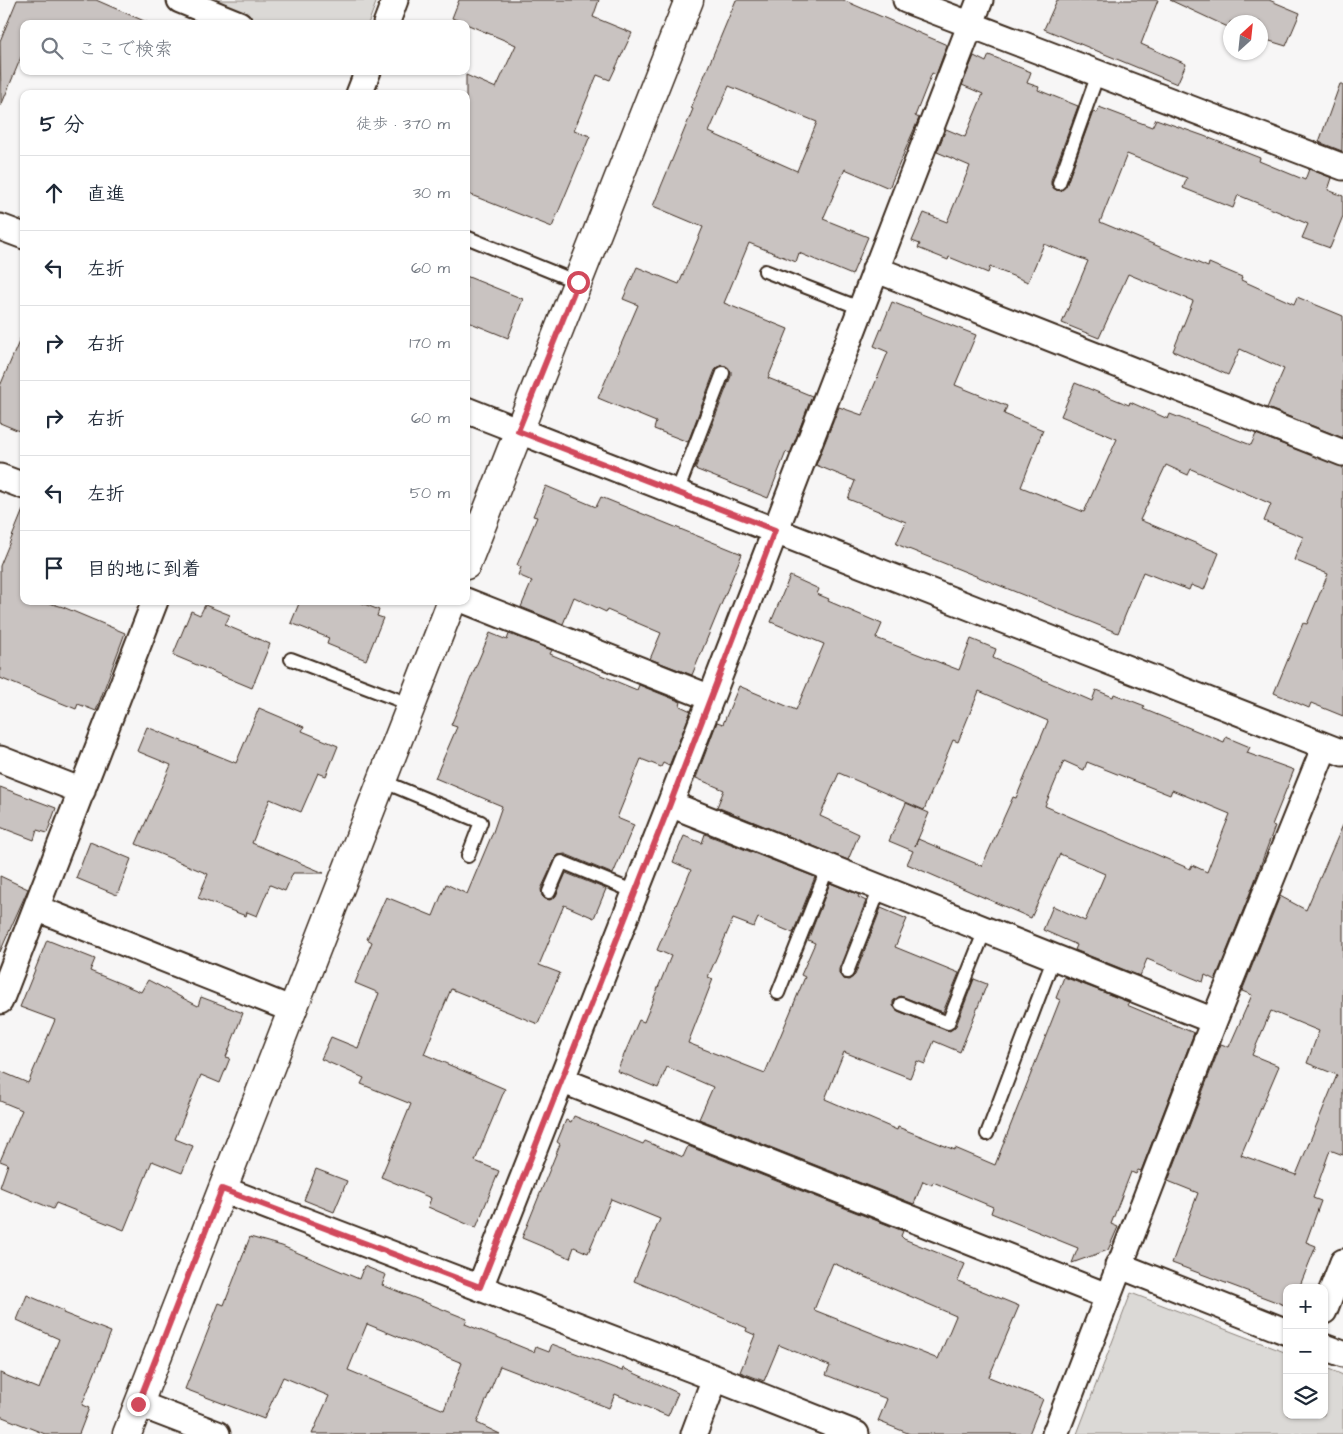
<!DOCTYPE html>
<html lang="ja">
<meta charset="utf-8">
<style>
:root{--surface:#fff;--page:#f2f2f3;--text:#1f2937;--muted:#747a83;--line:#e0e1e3}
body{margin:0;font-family:"Architects Daughter","Klee One",sans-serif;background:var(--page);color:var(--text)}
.controls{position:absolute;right:15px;bottom:15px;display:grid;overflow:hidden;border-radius:10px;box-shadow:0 1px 4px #0004}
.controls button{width:45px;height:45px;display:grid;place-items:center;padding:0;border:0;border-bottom:1px solid var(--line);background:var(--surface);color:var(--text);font:25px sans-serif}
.compass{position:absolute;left:1223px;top:15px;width:45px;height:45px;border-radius:50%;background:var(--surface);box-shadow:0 1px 4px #0004;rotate:27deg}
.stop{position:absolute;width:15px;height:15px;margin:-11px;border:4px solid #d1495b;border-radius:50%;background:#fff}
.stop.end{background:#d1495b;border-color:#fff;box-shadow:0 1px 5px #0008}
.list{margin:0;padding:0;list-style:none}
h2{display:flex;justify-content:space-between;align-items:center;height:65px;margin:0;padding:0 20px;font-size:21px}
h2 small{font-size:16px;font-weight:400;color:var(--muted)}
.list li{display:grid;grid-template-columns:32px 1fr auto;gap:15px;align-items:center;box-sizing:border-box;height:75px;padding:0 20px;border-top:1px solid var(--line)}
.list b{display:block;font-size:19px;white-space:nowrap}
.list em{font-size:16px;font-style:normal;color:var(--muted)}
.icon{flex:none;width:28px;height:28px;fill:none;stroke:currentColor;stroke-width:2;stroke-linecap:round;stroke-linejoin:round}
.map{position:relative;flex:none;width:1343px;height:1434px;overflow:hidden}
.search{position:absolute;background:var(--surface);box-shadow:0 1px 4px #0004;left:20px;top:20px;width:450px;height:55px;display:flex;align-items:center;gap:12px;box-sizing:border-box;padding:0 18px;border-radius:10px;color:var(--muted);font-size:19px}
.panel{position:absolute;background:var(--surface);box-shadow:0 1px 4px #0004;left:20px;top:90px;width:450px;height:515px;border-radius:10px}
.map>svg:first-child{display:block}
.green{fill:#dbd9d6;stroke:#8b827a}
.building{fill:#c9c3c1;stroke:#3b2a1e;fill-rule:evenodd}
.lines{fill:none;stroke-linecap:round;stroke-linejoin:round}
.service-casing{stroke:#3b2a1e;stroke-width:16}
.minor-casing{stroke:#3b2a1e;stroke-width:29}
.tertiary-casing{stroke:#3b2a1e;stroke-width:31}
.service{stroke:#fff;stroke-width:12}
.minor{stroke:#fff;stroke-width:25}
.tertiary{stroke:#fff;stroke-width:28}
.route{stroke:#d1495b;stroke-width:6}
</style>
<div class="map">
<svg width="1343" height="1434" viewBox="0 0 1343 1434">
<rect width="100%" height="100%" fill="#f7f6f6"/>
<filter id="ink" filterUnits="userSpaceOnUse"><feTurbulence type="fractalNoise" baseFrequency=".02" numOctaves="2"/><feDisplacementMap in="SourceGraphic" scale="10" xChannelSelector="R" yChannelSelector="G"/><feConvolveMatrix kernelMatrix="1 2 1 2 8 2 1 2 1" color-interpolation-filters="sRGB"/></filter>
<g filter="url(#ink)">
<path class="green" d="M205,0h172l-9,24h-103z
M1131,1293l156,60v62h37v-48l19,8v59h-266z"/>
<path class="building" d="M17,0h79l55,24h-127v26l-23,56 -1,-65z
M459,0h140l-6,17 39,16 -22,47 -13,-5 -23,55 16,6 -38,91 -86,-34v-118l30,13 20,-43 -64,-27z
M736,0h107l104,45 -11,30 -4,-2 -17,43 4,2 -30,70 -44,-19 -22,50 45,18 -16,38 -53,-22 -3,9 -47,-19 -25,60 64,26 -20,49 44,18 -22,58 -4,-2 -18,46 -73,-29 36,-93v-5l-5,-5 -5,-1 -6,5 -27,72 -34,-13 2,-7 -58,-24 40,-93 -15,-6 14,-32 42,17 24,-57 -50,-21 40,-97 -2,-1zM729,86l88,36 -20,49 -88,-39z
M1057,0h101l-17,44 45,20 -9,20 -133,-55z
M1170,0h99l31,13 -14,33 -26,-8v-16h-30v6z
M989,55l42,17 -4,11 12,4 -1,3 40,16 -27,74v5l5,5 5,1 5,-5 27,-74 4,1 2,-6 53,20 4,-8 48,17 56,22 -1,3 46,19 4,-11 23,9 -4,12 15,6v20l-13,32 -28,-10 6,-14 -70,-29 -5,13 -50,-20 4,-10 -60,-24 -27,68 108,45 1,-4 33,14 -1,3 53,24 3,-7 46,19v122l-76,-30 17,-39 -44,-20 -12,26 -55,-24 20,-50 -65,-27 -29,64 -37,-15 26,-62 -44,-17 -16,38 -38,-15 -2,6 -39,-16 -1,3 -30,-12 2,-4 -8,-3 12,-28 23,9 23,-56 -33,-14 9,-23 19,8 18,-43 -21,-9 12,-29 12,6z
M1340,84h3l-1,67 -23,-9z
M466,276l57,23 -15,39 -42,-17z
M892,302l84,33 -21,50 52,21 -3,8 39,16 -22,57 63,25 33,-73 -56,-23 14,-33 54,22 1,-3 38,17 2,-5 81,31 5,-11 87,33v249l-32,-13 -2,5 -35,-15 29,-70 4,1 21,-50 -34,-14 9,-23 -39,-16 7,-17 -80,-35 -3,6 -22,-10 -26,55 79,33 -15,37 -13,-5 -2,5 -46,-18 -25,61 -222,-89 10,-22 -58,-23 7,-18 -39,-16 23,-58 23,8 26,-63 -14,-6z
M24,330v103l-24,-10v-37z
M546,486l50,21 5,-10 141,57 -50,121 -42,-16 11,-26 -54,-23 -1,2 -32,-15 -11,27 -42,-17 11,-26 -14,-6 3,-8 -4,-2 20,-48 -4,-1z
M23,510l1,91h19l20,6 62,26 -29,78 -18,-7 -2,5 -76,-31v-112z
M790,576l29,13 -2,5 12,5 -1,2 54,23 -6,14 83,32 12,-31 25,10 -3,9 99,43 4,-11 17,7 1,-3 31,12 -2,3 81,33 2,-5 24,10 -3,6 47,17 -22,55 3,1 -21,57 -39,97 -10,-5 -2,7 -56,-23 -7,17 -65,-26 2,-5 -34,-15 10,-24 32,15 20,-47 -45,-20 -29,64 -124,-54 6,-13 -24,-10 17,-38 23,10 -14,33 3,-7 64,27 31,-69 3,1 32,-77 -69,-30 -21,51 -5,-2 -29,70 -85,-37 -19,43 39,18 -11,26 -131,-53 7,-17 -28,-12 21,-56 6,2 16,-38 57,24 28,-66 -53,-22zM1064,761l20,9 3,-8 83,33 2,-5 58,24 -23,58 -15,-7 -2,4 -145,-63z
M300,601h57l22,9 -2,6 6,2 -17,42 -39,-16 2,-6 -38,-15z
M205,605l25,10 -5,10 45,19 -18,44 -79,-33 18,-44 9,4z
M490,633l17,7 2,-6 43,16 -2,4 87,36 2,-5 42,17 -1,4 11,5 -22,55 -6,-3 -2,4 -20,-8 -24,59 17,7 -21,49 -48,-20 -7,1 -3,4 -14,30 1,7 3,3 5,1 6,-4 10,-23 40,16 -12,29 -30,-13 -25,60 21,8 -22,51 -87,-35 -27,65 81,35 -30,72 24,10 -23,57 -48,-21 3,-9 -50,-21 30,-73 -50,-20 3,-6 -43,-19 10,-22 27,11 21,-55 -24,-10 17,-41 -5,-3 19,-42 47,19 13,-32 21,10 26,-62 9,-26 -67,-28 22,-51 -6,-2z
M259,708l45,19 -2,4 36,15 -12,30 -8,-3 -17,39 -31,-13 -18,44 72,30h-31l-8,18 -15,-6 -13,31 -10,-4 -1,4 -48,-18 10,-24 -72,-30 35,-79 -34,-14 10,-24 89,36z
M0,787l56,21 -9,25 -10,-3 -3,10 -34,-13z
M1343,825v330l-13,-5 -17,48 8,3 -15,41 10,4 -17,42h-12v18l-115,-43 26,-70 -30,-12 53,-137 8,3 23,-52 -10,-4 38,-95 26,14zM1271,1011l48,20 -12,32 30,12 -41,100 -55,-20 38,-89 -27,-11z
M705,834l110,43 -22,56 -35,-15 -4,9 -21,-8 -25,58 5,2 -25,64 77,30 40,-96 -4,-2 14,-32 -7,-3 22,-57 29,12 -1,2 8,4 -27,68v5l5,5 5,1 6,-5 26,-67 26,11 -12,28 64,26 -16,39 -43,-16 -7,5v5l5,5 52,20 6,-5 18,-47 13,5 -27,68 -26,-11 -9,23 -8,-3 -7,17 -66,-26 -19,47 72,31 1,-3 57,23v-2l40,17 65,-165 -4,-2 8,-21 65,25 -2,3 67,28 -53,138 -3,-1 -2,4 -5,-2 -20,52 7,3 -10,23 -36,13 6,-15 -87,-35 2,-6 -60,-25 -1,3 -9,-4 -9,23 -215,-85 14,-32 -46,-20 -9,21 -41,-17 22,-51 5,2 27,-66 -14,-6 34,-80 -18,-8 11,-26 18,7z
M90,842l41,17 -14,36 -41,-17z
M0,876l28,13 -28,63z
M47,940l48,19 -5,12 51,21 7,-12 50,26 3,-9 42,16 -17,44 4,1 -10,25 -19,-8 -26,64 18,7 -11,27 -30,-12 -28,69 -68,-27 -3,6 -53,-22 8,-23 -8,-3 22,-51 -22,-9v-30l28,12 27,-63 -35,-13z
M574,1116l69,28 2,-3 38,16 5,-11 215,85 -2,5 3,3 61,25 -7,17 61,25 -30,71 54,22 -14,35h-119l-32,-13 9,-22 -61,-24 4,-9 -51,-21 -15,36 -24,-9 15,-37 -9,-4 1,-3 -113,-47 26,-62 -49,-20 -23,54 -14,-6 -4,11 -48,-20 38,-94 -3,-2 9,-22 5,2zM833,1263l123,53 -18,43 -124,-49z
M316,1169l31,12 -13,31 -30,-12z
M250,1237l32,9 77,33 5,-13 22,9 -4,10 85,34 -2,5 69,28 2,-5 13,5 3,-8 70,27 1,-3 55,25 -10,23 -53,-22 -6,14 -109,-42 -23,57 23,11h-188l17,-38 -46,-19 -19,42 -79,-30 34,-86 5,2zM367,1324l95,39 -18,47 -96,-40z
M27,1295l37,16 -1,2 48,19 -29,73 7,3 -10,26h-34l-45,-18v-43l39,16 20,-50 -42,-19z"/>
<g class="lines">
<defs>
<path id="service" d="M1059,183l39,-109
M466,237l111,45
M765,271l95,37
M677,492l46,-119
M291,659l121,46
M382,781l99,41 -13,34
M549,892l13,-30 73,30
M847,972l33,-84
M778,993l50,-126
M901,1004l47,19 37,-93
M987,1134l67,-177"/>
<path id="minor" d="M180,0l59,24
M906,0l437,167
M386,24l9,-24
M359,94l9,-23
M0,227l24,9
M875,269l468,184
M466,410l877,343
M0,477l24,9
M466,601l245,97
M0,759l82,32
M670,804l544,217
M36,908l257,102
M0,1001l155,-400
M561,1080l546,216
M222,1189l493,189 141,56
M1118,1265l169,67
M480,1287l190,-483 310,-804
M1324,1311l19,-49
M1324,1347l19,7
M139,1404l78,30
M694,1434l21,-56
M1055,1434l159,-413 111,-275"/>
<path id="tertiary" d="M466,565l223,-565
M127,1434l325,-833"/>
</defs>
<use href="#service" class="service-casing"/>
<use href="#minor" class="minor-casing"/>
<use href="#tertiary" class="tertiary-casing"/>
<use href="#service" class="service"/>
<use href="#minor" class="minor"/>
<use href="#tertiary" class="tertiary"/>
</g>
</g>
<g class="lines" filter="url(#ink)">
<path class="route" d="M138,1404l84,-215 258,98 190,-483 105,-274 -257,-99 60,-149"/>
</g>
</svg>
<div class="controls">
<button>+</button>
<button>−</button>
<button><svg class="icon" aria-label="layers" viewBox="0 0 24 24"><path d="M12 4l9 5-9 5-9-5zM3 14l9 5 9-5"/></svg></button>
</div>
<svg class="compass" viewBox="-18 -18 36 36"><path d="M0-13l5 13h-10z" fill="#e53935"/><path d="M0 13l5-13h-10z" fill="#747a83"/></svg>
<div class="stop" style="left:578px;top:282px"></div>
<div class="stop end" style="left:138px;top:1404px"></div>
<div class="search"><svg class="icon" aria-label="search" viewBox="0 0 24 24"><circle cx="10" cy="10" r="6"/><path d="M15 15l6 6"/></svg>ここで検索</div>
<section class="panel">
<h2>5 分<small>徒歩 · 370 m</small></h2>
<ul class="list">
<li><svg class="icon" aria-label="ahead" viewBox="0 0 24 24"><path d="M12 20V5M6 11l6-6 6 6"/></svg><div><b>直進</b></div><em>30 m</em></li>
<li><svg class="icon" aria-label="left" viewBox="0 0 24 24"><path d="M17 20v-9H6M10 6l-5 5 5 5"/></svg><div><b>左折</b></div><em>60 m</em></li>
<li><svg class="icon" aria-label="right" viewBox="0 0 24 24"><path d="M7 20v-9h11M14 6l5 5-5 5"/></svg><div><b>右折</b></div><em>170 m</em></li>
<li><svg class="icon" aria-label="right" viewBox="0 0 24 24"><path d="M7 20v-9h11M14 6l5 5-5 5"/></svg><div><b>右折</b></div><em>60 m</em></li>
<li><svg class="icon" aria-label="left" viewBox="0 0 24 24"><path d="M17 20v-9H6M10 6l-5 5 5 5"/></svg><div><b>左折</b></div><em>50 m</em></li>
<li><svg class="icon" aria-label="arrive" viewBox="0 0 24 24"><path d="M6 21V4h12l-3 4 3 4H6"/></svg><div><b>目的地に到着</b></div></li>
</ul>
</section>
</div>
